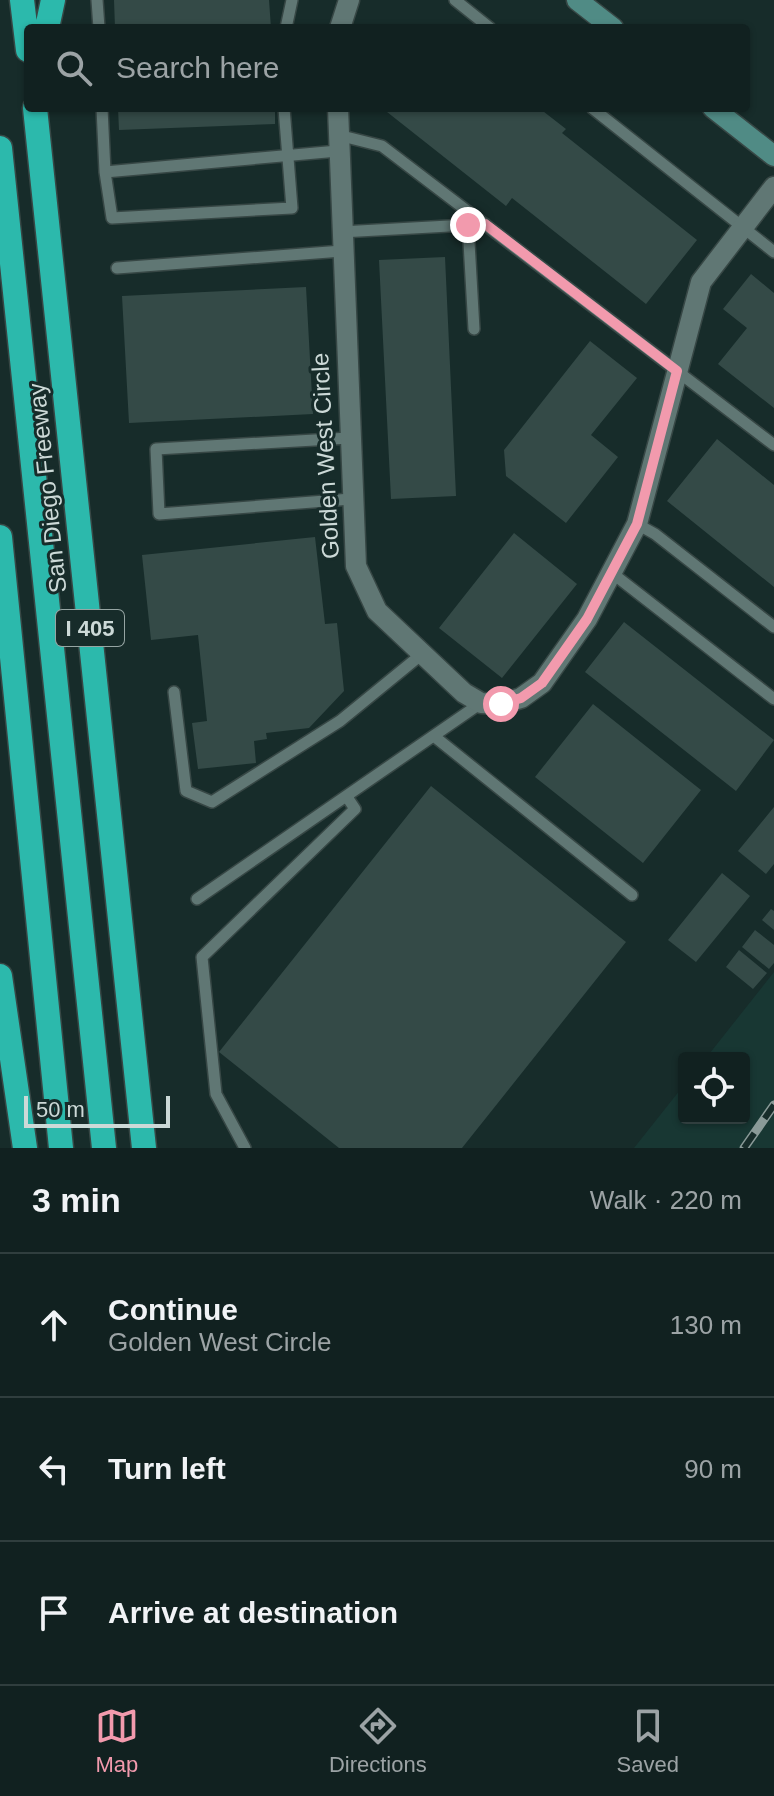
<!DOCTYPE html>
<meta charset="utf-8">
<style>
:root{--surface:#112120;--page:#1e2e2d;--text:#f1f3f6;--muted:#9ca3a5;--line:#303e3e;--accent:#f29aad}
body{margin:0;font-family:Helvetica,sans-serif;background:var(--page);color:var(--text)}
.controls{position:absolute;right:24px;bottom:24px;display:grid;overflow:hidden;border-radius:8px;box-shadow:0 2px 6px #0004}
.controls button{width:72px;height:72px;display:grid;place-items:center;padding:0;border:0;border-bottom:2px solid var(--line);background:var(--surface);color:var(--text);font:40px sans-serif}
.scale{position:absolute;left:24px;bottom:20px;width:146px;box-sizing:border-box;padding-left:8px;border:4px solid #ccd9d7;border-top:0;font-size:22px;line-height:28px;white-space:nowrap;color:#ccd9d7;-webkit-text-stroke:6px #172c2a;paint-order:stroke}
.stop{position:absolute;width:24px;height:24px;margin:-18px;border:6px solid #f29aad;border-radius:50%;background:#fff}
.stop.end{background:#f29aad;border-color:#fff;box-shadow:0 2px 8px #0008}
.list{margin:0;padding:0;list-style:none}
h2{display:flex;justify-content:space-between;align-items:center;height:104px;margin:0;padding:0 32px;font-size:34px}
h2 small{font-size:26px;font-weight:400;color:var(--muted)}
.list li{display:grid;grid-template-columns:52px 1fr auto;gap:24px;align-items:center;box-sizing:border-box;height:144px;padding:0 32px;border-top:2px solid var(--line)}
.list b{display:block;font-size:30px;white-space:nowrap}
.list p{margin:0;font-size:26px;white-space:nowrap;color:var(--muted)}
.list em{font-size:26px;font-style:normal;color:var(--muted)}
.icon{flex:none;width:44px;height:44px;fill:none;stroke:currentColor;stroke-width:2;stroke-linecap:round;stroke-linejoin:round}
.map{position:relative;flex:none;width:774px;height:1148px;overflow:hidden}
.search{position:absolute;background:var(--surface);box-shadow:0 2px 6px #0004;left:24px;right:24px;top:24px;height:88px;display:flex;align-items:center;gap:20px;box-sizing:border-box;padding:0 28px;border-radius:8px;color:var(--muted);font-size:30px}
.sheet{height:536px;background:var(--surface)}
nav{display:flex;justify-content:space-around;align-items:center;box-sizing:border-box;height:112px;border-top:2px solid var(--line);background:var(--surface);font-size:22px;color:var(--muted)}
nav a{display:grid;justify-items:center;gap:4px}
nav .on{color:var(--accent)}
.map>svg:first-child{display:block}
.built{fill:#183733}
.building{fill:#344a47}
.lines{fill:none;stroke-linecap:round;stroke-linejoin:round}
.service-casing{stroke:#374745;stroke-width:14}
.minor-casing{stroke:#374745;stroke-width:23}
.secondary-casing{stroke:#374745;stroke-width:23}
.motorway-casing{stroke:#374745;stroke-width:27}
.service{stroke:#607774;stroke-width:11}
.minor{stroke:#607774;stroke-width:20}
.secondary{stroke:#508b85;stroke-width:20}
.motorway{stroke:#2cb9ac;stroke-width:24}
.rail-casing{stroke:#8a9a98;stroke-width:9}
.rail{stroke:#172c2a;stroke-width:6;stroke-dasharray:18;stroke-linecap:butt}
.route{stroke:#f29aad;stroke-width:10}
.labels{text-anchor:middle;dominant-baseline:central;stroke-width:6;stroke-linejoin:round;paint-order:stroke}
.shield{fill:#172c2a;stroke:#96a5a3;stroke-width:2}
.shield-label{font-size:22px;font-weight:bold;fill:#ccd9d7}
.street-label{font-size:24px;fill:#ccd9d7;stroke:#172c2a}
</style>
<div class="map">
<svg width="774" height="1148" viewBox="0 0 774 1148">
<rect width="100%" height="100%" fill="#172c2a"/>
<path class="built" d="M774,972v176h-140l50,-63v33h60v-60h-38z"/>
<path class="building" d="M114,0h155l2,28h-156z
M118,108h157v16l-156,6z
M382,108h157l27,21 -4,4 135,107 -51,64 -134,-106 -6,8z
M445,257l11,239 -65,3 -12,-239z
M751,274l23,19v115l-56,-44 29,-36 -24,-19z
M306,287l7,127 -184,9 -7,-127z
M590,341l47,37 -46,57 27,22 -52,66 -60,-47 -2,-26z
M717,439l57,46v102l-107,-86z
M514,533l63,51 -75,94 -63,-50z
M315,537l10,87 12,-1 7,68 -35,37 -43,5 1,6 -13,2 2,22 -58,6 -6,-46 15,-2 -9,-86 -47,5 -9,-85z
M624,622l150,118 -38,51 -151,-119z
M593,704l108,86 -58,73 -108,-86z
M431,786l195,156 -164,206h-123l-120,-96z
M774,807v57l-8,10 -28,-23z
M722,873l28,23 -54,66 -28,-22z
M771,909l3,2v19l-12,-10z
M755,930l19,15v18l-5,6 -27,-22z
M739,950l28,23 -14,16 -27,-22z"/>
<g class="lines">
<defs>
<path id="service" d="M97,0l2,28
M455,0l35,28
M286,28l6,-28
M102,108l3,64 233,-21
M592,108l182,144
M338,135l44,11 392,299
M105,172l7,46 180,-10 -8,-100
M468,225l6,104
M341,232l144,-8
M117,268l225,-17
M349,438l-193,11 3,65 192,-15
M637,524l18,10 119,93
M612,573l162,126
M174,692l12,99 26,11 128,-81 82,-67
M435,737l197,158
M197,899l284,-196
M245,1148l-29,-54 -14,-137 153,-148 -8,-12"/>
<path id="minor" d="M340,28l9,-28
M338,108l18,458 21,45 87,82 17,10 20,1 20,-6 21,-15 45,-64 50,-95 64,-242 73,-95"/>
<path id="secondary" d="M577,0l36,28
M713,108l61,48"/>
<path id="motorway" d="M22,0l6,50
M47,28l6,-28
M35,108l109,1040
M0,148l104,1000
M0,537l61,611
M0,976l25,172"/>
</defs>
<use href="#service" class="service-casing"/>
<use href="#minor" class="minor-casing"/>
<use href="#secondary" class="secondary-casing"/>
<use href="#motorway" class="motorway-casing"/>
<use href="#service" class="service"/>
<use href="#minor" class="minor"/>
<use href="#secondary" class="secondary"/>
<use href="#motorway" class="motorway"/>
<defs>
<path id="rail" d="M744,1148l30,-43"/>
</defs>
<use href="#rail" class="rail-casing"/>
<use href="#rail" class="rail"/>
</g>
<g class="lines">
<path class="route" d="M468,225l17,-1 192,147 -40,153 -50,95 -45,64 -21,15 -20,6"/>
</g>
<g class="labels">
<rect class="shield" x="56" y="610" width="68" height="36" rx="6"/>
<g class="shield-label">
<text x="90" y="628">I 405</text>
</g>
<g class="street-label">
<text transform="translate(325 456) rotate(-93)">Golden West Circle</text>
<text transform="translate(47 488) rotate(-96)">San Diego Freeway</text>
</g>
</g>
</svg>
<div class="controls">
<button><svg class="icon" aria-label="locate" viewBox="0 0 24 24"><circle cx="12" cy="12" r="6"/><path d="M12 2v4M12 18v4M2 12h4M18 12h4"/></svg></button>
</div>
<div class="scale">50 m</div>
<div class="stop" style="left:501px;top:704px"></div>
<div class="stop end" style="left:468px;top:225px"></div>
<div class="search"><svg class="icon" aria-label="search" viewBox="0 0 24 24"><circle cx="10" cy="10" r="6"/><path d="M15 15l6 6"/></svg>Search here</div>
</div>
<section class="sheet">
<h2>3 min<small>Walk · 220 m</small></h2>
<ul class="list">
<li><svg class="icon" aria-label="ahead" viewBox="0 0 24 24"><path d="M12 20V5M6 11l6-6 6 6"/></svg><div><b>Continue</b><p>Golden West Circle</p></div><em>130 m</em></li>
<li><svg class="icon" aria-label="left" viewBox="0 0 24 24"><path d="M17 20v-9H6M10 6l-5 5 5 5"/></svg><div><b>Turn left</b></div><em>90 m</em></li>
<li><svg class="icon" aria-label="arrive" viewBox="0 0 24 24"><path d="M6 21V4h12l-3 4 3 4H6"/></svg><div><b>Arrive at destination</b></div></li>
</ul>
</section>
<nav>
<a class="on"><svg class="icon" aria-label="map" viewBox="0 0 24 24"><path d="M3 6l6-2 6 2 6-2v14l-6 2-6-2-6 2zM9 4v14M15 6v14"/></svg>Map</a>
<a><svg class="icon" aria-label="directions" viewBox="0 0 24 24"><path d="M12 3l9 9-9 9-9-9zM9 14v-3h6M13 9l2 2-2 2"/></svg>Directions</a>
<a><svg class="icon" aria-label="saved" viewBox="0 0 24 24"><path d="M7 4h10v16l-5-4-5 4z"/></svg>Saved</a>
</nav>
